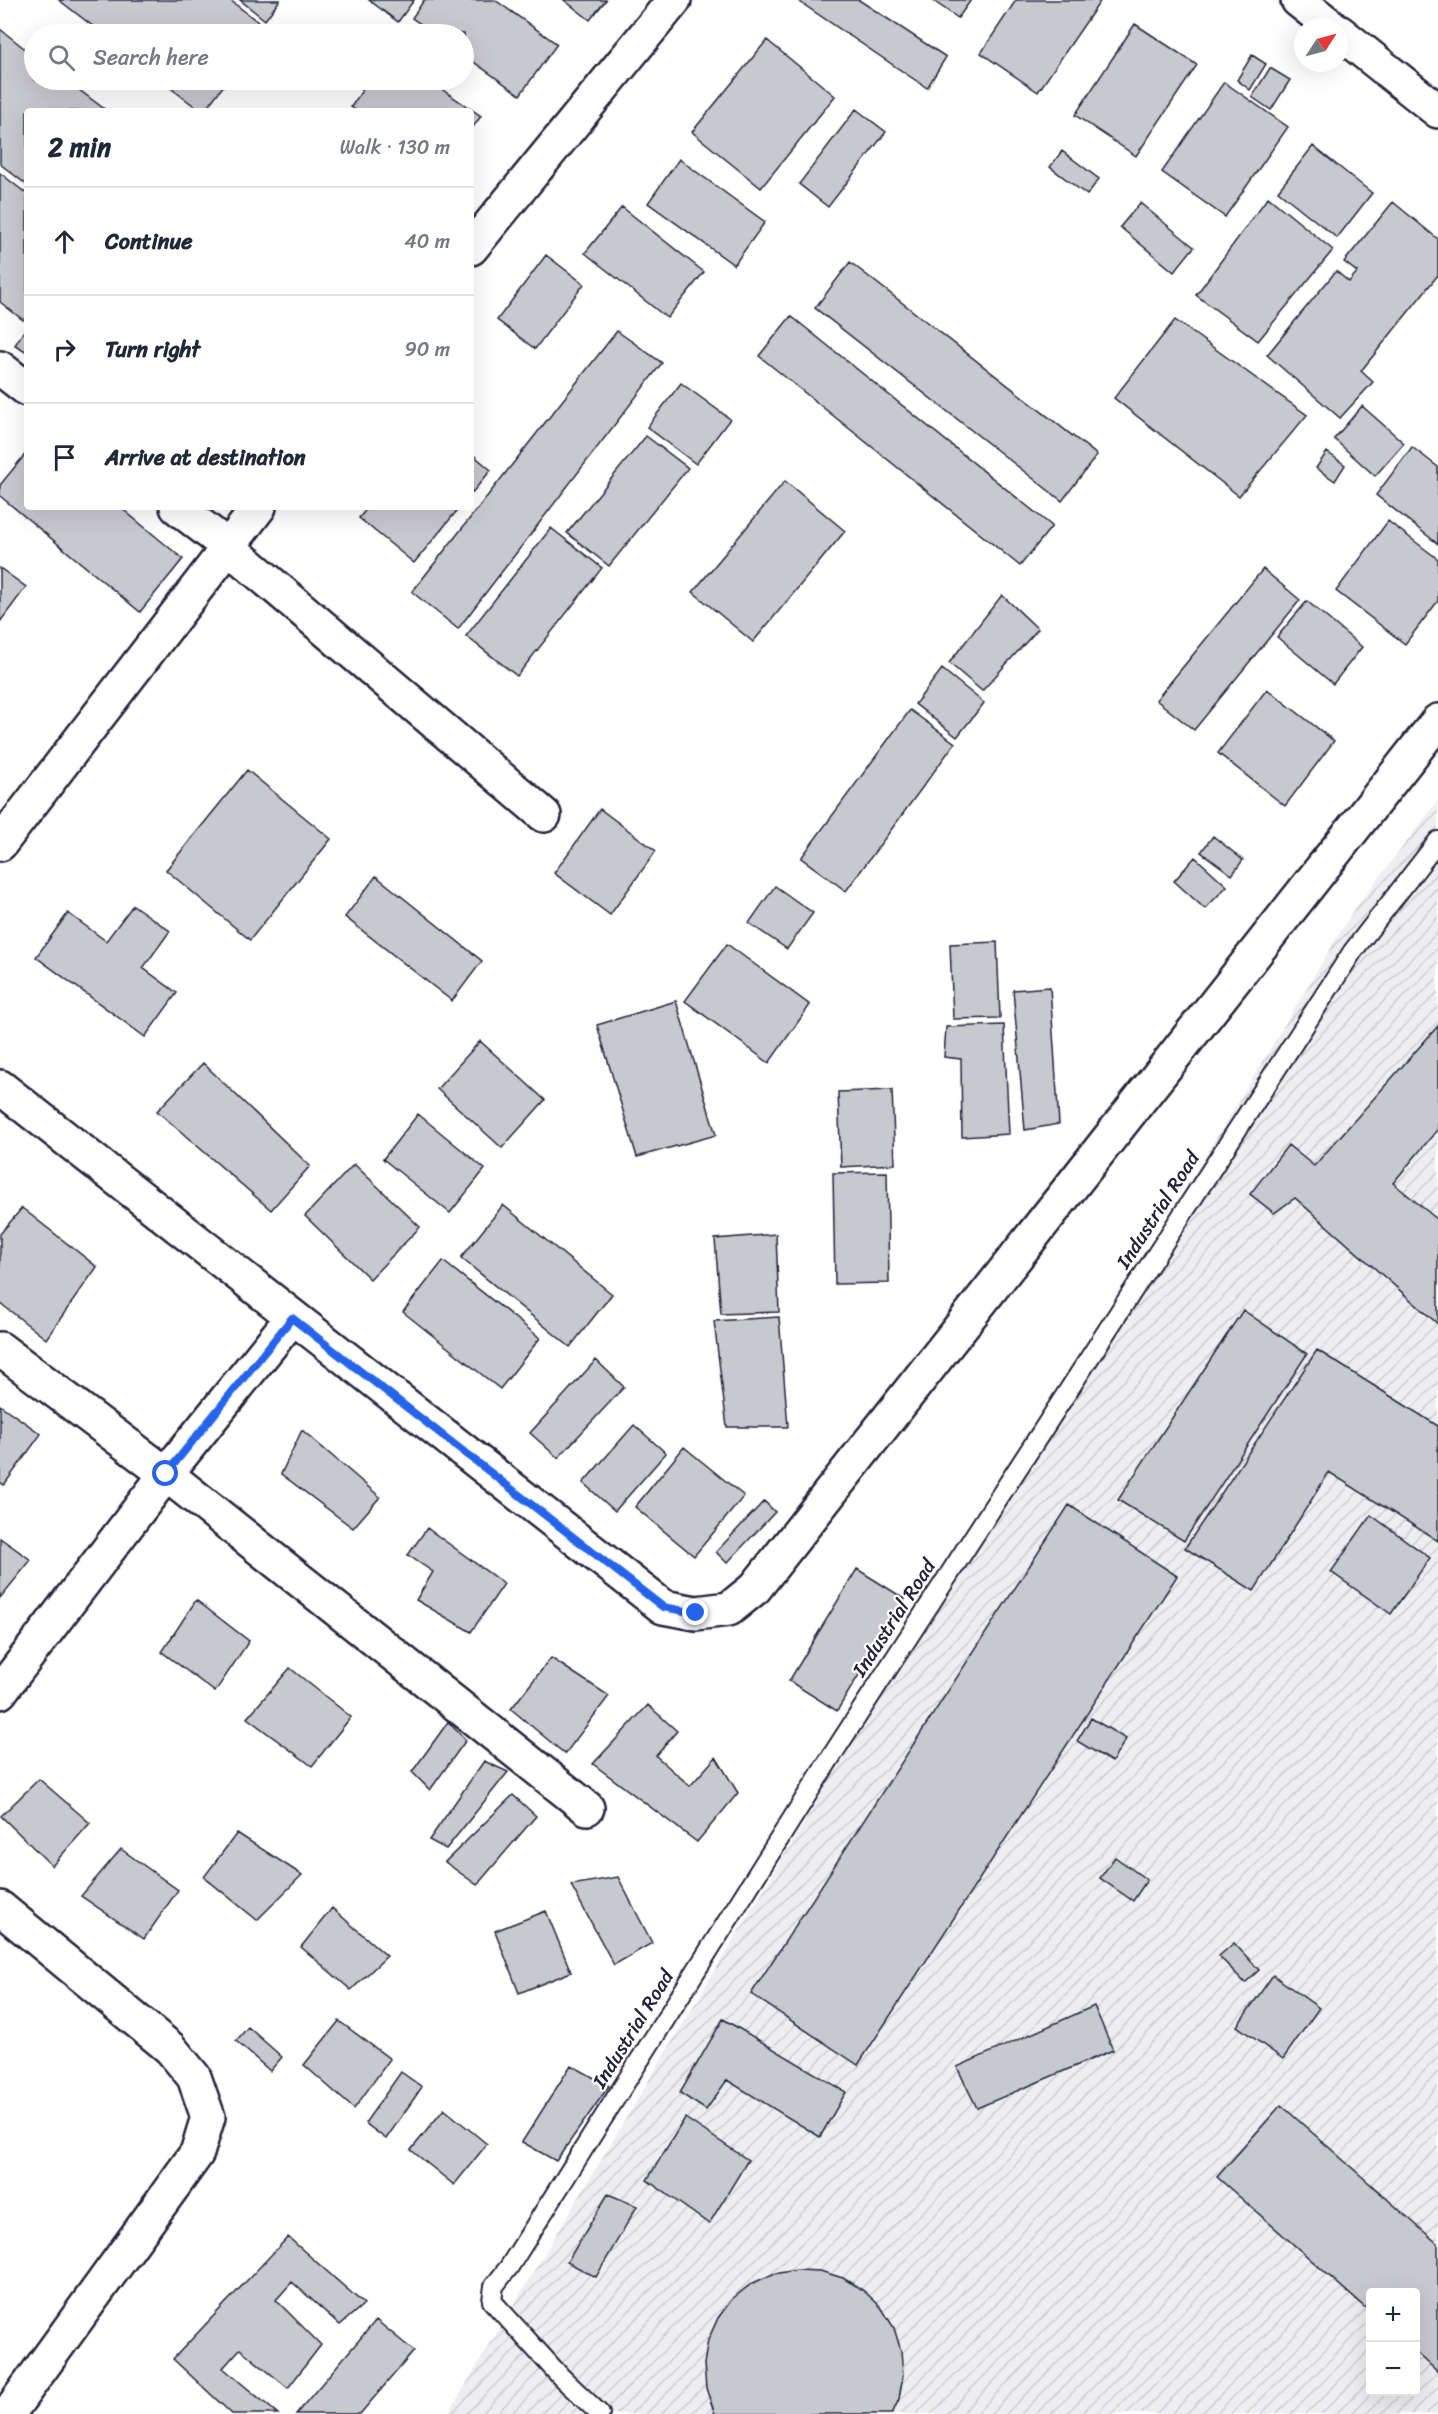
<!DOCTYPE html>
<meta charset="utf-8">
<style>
:root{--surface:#fff;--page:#f6f6f7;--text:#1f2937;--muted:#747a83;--line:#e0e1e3}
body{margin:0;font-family:Sriracha,sans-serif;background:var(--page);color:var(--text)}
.controls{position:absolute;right:18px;bottom:18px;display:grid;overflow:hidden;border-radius:6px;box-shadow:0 6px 24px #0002}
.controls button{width:54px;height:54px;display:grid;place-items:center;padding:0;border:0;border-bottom:2px solid var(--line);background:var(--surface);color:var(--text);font:30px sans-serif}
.compass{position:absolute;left:1294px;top:18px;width:54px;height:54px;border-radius:50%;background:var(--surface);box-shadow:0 6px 24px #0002;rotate:54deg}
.stop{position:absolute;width:18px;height:18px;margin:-14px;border:4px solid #2563eb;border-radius:50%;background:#fff}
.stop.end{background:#2563eb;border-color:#fff;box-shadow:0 2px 6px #0008}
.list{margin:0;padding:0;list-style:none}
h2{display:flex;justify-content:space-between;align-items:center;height:78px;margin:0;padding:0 24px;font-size:26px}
h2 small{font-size:20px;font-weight:400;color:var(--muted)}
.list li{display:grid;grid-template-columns:39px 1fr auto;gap:18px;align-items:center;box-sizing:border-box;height:108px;padding:0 24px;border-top:2px solid var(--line)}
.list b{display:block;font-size:22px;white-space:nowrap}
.list em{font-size:20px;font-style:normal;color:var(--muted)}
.icon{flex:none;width:33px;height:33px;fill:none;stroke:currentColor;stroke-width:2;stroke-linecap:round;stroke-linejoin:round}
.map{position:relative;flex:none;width:1438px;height:2414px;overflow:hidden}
.search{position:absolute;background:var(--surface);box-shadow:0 6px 24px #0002;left:24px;top:24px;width:450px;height:66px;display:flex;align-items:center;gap:15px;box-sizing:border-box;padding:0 21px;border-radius:33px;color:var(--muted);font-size:22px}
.panel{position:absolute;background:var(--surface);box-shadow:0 6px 24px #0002;left:24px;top:108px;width:450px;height:402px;border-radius:6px}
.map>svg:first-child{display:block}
.industrial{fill:url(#industrial-furrows);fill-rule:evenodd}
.building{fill:#c8c8cf;stroke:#22223b;stroke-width:1.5}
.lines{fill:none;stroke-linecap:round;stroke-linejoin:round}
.service-casing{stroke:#22223b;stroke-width:22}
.minor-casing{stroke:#22223b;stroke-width:38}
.service{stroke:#fff;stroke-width:18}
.minor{stroke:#fff;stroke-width:33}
.route{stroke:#2563eb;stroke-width:8}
.labels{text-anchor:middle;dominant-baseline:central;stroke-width:4.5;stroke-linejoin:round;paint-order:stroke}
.street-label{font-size:20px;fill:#22223b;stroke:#fff}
</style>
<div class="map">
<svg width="1438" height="2414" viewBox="0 0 1438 2414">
<defs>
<pattern id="industrial-furrows" width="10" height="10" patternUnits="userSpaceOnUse" patternTransform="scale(1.5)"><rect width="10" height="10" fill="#eeeef1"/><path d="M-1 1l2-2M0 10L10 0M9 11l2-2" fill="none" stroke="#ccccd0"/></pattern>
</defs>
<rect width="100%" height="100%" fill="#fff"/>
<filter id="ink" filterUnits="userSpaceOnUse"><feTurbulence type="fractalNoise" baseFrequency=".0167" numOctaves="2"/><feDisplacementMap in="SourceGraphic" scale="12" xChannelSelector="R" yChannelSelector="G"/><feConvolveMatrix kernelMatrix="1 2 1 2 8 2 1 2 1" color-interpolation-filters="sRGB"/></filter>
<g filter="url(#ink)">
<path class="industrial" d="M1438,801v1613h-990l905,-1503zM1370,2292h46v100h-46z"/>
<path class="building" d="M59,0h171l37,29 -4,5h-160z
M240,0h40l-15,20z
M369,0h45l-16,22z
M424,0h71l62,44 -37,51 -56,-40v-21h-29l-23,-16z
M564,0h42l-16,20z
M797,0h62l87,57 -19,31z
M932,0h39l-13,18z
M1016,0h85l-63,92 -57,-39z
M350,24l14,10h-23z
M1135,24l62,41 -61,91 -61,-41z
M0,29l34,27v24h32l41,31h-80v74l-27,-21z
M767,40l68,56 -74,92 -69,-56z
M1252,55l14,9 -16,26 -13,-10z
M1270,68l20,12 -19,30 -19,-13z
M160,80h68l-24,31h-3z
M369,80h59l53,36 -10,14v-19h-114l-6,-4z
M1224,82l64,45 -63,90 -63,-45z
M856,109l30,23 -58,75 -29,-23z
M1313,146l59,47 -35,45 -59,-47z
M1062,151l37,28 -12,16 -37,-28z
M679,159l86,63 -31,43 -86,-62z
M0,173l27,21v122l-4,4 -23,-18z
M1268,197l65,53 -75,91 -62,-46z
M1393,202l45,37v36l-77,96 12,11 -33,36 -73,-63 69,-84 13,11 8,-10 -13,-10z
M1140,203l54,44 -20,25 -54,-45z
M622,207l82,65 -37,46 -82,-65z
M546,255l38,29 -49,65 -38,-29z
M850,262l247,193 -35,46 -247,-193z
M791,316l261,210 -32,40 -261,-210z
M1175,320l132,95 -68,81 -125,-98z
M27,326v26l-12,-7z
M617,331l45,32 -204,266 -46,-37z
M681,383l49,36 -34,45 -49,-37z
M1362,406l42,37 -29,33 -41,-37z
M646,436l42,32 -79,98 -42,-33z
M1412,447l26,20v77l-62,-49z
M27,452v55h93l63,52 -43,53 -140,-116v-11z
M1327,452l18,13 -10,16 -19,-13z
M471,453l20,17 -20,24z
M785,481l60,50 -92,111 -60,-50z
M368,507h92l-46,56 -55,-45z
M1388,521l50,38v42l-33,43 -69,-53z
M551,528l51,40 -85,108 -51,-40z
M0,568l26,19 -26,35z
M1263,569l37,31 -106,130 -38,-30z
M1002,595l36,34 -56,62 -33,-28z
M1307,601l55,46 -29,37 -56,-47z
M942,669l42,34 -27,34 -42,-33z
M1267,689l67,52 -49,65 -67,-53z
M910,710l45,33 -109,148 -45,-33z
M247,770l84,69 -81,101 -84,-70z
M600,809l56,42 -46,64 -56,-42z
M1213,836l30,24 -11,15 -31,-23z
M1195,857l32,29 -22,23 -31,-28z
M376,876l106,85 -30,40 -107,-84z
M775,886l38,27 -26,36 -38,-26z
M133,905l37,26 -27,37 34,25 -32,44 -109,-80 32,-44 38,28z
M997,942l3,76 -47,1 -3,-75z
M727,944l83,61 -41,58 -84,-62z
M1050,987l9,137 -34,6 -12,-140z
M676,1001l40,134 -79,22 -40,-132z
M1004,1025l5,109 -47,3 -1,-78 -17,-2 2,-30z
M1438,1026v103l-45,54 45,37v104l-143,-126 -21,15 -24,-19 38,-49 26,21z
M480,1041l65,59 -43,48 -65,-59z
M203,1063l107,103 -39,44 -114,-99z
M892,1090l3,74 -54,3 -3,-75z
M418,1114l67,55 -35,44 -67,-54z
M354,1164l66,63 -50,52 -65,-63z
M887,1172l2,111 -54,1 -2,-111z
M503,1205l109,89 -42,53 -109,-89z
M22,1208l75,59 -51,72 -46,-36v-69z
M776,1234l3,78 -58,2 -6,-75z
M443,1261l97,77 -40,51 -97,-77z
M1243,1310l64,44 -123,187 -66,-41z
M779,1317l9,110h-61l-13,-106z
M1317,1350l121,76v115l-109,-69 -75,119 -69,-43z
M596,1360l28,27 -66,71 -28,-25z
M0,1405l41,29 -37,51 -4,-3z
M634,1425l32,28 -51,58 -32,-28z
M302,1430l78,67 -27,31 -72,-54z
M684,1447l60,49 -50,60 -59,-49z
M764,1501l11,11 -48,51 -11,-11z
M1069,1505l108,71 -319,489 -107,-71z
M1371,1515l59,43 -39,56 -60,-42z
M427,1528l77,56 -33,48 -55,-32 17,-28 -25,-17z
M0,1538l31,22 -31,38z
M857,1569l48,30 -68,112 -48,-30z
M196,1600l53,41 -34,51 -53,-40z
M551,1658l58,38 -44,58 -54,-45z
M290,1668l61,49 -39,49 -65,-48z
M648,1705l29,26 -21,25 34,30 26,-29 22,36 -41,49 -104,-78z
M1091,1718l35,21 -14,23 -35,-21z
M448,1722l18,18 -36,50 -18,-18z
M484,1761l24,11 -62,77 -17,-9z
M39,1779l51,44 -38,43 -51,-50z
M513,1795l23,21 -59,69 -32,-23z
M237,1833l65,42 -45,45 -53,-43z
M121,1849l57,41 -34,49 -63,-43z
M1115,1857l32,23 -14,21 -33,-23z
M618,1877l34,66 -38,22 -43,-80z
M332,1908l55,48 -36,34 -50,-43z
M546,1911l25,61 -52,21 -24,-62z
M1234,1943l25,27 -14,13 -26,-27z
M1273,1975l46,33 -36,51 -46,-33z
M1094,2006l19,44 -136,58 -20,-41z
M723,2019l123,73 -26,45 -93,-57 -21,30 -26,-17z
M339,2021l51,38 -36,50 -50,-44z
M248,2027l34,30 -12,14 -34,-30z
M571,2065l38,21 -53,75 -34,-19z
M401,2072l21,15 -36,52 -21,-16z
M1281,2105l157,139v128l-22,-20v-60h-46v20l-153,-135z
M444,2109l43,35 -33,41 -43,-35z
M685,2118l63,42 -39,64 -62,-44z
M608,2194l29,12 -41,71 -29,-15z
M288,2237l76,67 -24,21 -48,-43 -16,18 45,45 -33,43 -48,-39 -17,19 55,46h-46l-59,-55z
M797,2270l23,1 23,7 21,13 17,16 13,21 7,23 2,24 -4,24 -7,15h-177l-9,-26 -2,-24 4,-24 10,-22 14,-19 19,-15 22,-10z
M376,2320l38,31 -54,63h-64z"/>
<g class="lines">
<defs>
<path id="service" d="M600,2414l-39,-37 -69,-76 2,-15 15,-19 327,-518 517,-798 85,-110"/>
<path id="minor" d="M1298,0l34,27
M1339,32l99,79
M471,248l203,-248
M0,368l27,21
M177,507l50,39 317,269
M0,844l259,-337
M0,1087l663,520 33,6 33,-4 26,-21 683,-867
M0,1349l166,125 421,334
M0,1692l166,-218 126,-156
M0,1908l170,140 24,29 14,40 -11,36 -189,261"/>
</defs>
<use href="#service" class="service-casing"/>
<use href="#minor" class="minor-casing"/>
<use href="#service" class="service"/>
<use href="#minor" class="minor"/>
</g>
</g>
<g class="lines" filter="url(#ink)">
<path class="route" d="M166,1474l126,-156 371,289 33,6"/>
</g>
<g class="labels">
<g class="street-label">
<text transform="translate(1158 1210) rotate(-57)">Industrial Road</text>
<text transform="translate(894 1618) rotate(-57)">Industrial Road</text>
<text transform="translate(633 2029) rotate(-58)">Industrial Road</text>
</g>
</g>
</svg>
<div class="controls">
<button>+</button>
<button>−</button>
</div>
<svg class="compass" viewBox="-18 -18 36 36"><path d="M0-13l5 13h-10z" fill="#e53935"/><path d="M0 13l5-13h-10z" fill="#747a83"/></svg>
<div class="stop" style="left:166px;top:1474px"></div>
<div class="stop end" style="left:696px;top:1613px"></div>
<div class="search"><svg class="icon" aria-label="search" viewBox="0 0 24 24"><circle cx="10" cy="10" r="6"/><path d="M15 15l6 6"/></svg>Search here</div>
<section class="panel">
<h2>2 min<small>Walk · 130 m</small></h2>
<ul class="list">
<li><svg class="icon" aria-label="ahead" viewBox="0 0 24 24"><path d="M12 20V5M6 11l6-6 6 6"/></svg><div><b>Continue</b></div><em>40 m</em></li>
<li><svg class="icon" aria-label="right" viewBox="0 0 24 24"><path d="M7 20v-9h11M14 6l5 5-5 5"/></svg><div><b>Turn right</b></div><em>90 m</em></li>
<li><svg class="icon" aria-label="arrive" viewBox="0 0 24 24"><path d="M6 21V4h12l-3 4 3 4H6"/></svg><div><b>Arrive at destination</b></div></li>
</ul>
</section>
</div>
